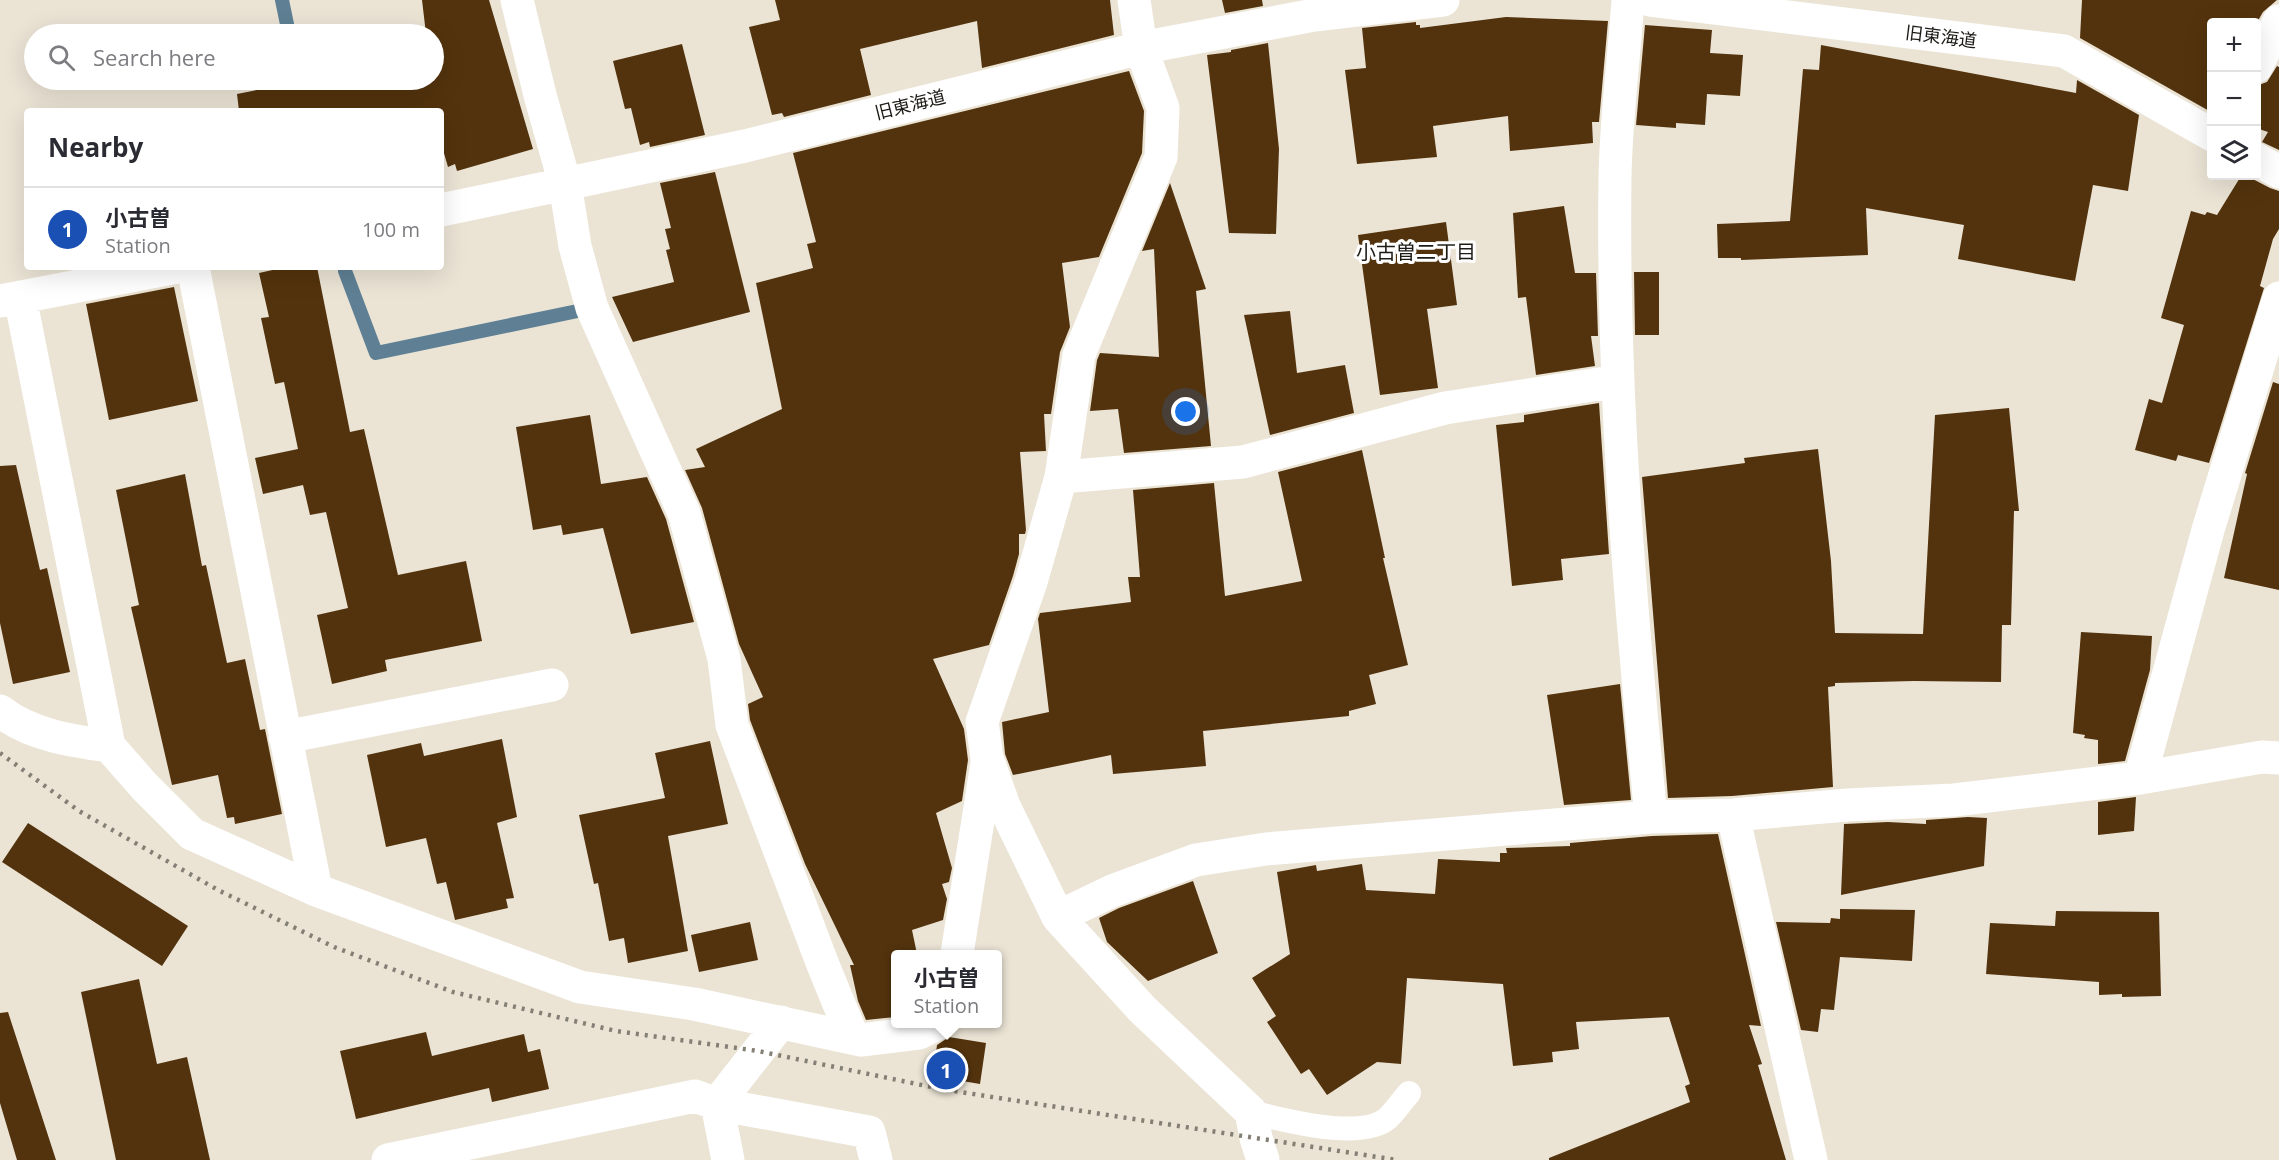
<!DOCTYPE html>
<meta charset="utf-8">
<style>
:root{--surface:#fff;--page:#f2f2f3;--text:#2b2b33;--muted:#7c7c81;--line:#e1e1e2;--accent:#7c3aed}
body{margin:0;font-family:"Open Sans","Noto Sans JP",sans-serif;background:var(--page);color:var(--text)}
.controls{position:absolute;right:18px;top:18px;display:grid;overflow:hidden;border-radius:6px;box-shadow:0 6px 24px #0002}
.controls button{width:54px;height:54px;display:grid;place-items:center;padding:0;border:0;border-bottom:2px solid var(--line);background:var(--surface);color:var(--text);font:30px sans-serif}
.you{position:absolute;left:1186px;top:412px;width:21px;height:21px;margin:-15px;border:4px solid #fff;border-radius:50%;background:#1a73e8;box-shadow:0 0 0 9px #1a73e833}
.badge{display:grid;place-items:center;width:39px;height:39px;border-radius:50%;background:var(--accent);color:#fff;font-size:20px;font-weight:700}
.pin{position:absolute;translate:-50% -50%;border:3px solid #fff;box-shadow:0 2px 6px #0006}
.popup{position:absolute;left:891px;top:950px;width:111px;height:78px;box-sizing:border-box;display:grid;place-content:center;border-radius:6px;background:var(--surface);filter:drop-shadow(0 2px 4px #0005);font-size:20px;white-space:nowrap;color:var(--muted)}
.popup b{font-size:22px;color:var(--text)}
.popup::after{content:'';position:absolute;left:50%;top:100%;margin-left:-12px;border:12px solid transparent;border-top-color:var(--surface)}
.list{margin:0;padding:0;list-style:none}
h2{display:flex;justify-content:space-between;align-items:center;height:78px;margin:0;padding:0 24px;font-size:26px}
h2 small{font-size:20px;font-weight:400;color:var(--muted)}
.list li{display:grid;grid-template-columns:39px 1fr auto;gap:18px;align-items:center;box-sizing:border-box;height:84px;padding:0 24px;border-top:2px solid var(--line)}
.list b{display:block;font-size:22px;white-space:nowrap}
.list p{margin:0;font-size:20px;white-space:nowrap;color:var(--muted)}
.list em{font-size:20px;font-style:normal;color:var(--muted)}
.icon{flex:none;width:33px;height:33px;fill:none;stroke:currentColor;stroke-width:2;stroke-linecap:round;stroke-linejoin:round}
.map{position:relative;flex:none;width:2279px;height:1160px;overflow:hidden}
.search{position:absolute;background:var(--surface);box-shadow:0 6px 24px #0002;left:24px;top:24px;width:420px;height:66px;display:flex;align-items:center;gap:15px;box-sizing:border-box;padding:0 21px;border-radius:33px;color:var(--muted);font-size:22px}
.panel{position:absolute;background:var(--surface);box-shadow:0 6px 24px #0002;left:24px;top:108px;width:420px;height:162px;border-radius:6px}
.map>svg:first-child{display:block}
.lines{fill:none;stroke-linecap:round;stroke-linejoin:round}
.stream{stroke:#5f8094;stroke-width:14}
.building{fill:#53330d}
.lane{stroke:#fff;stroke-width:24}
.street{stroke:#fff;stroke-width:33}
.rail{stroke:#847f75;stroke-width:4.5;stroke-dasharray:3 6;stroke-linecap:butt}
.labels{text-anchor:middle;dominant-baseline:central;stroke-width:6;stroke-linejoin:round;paint-order:stroke}
.street-label{font-size:18px;fill:#1d1b15;stroke:#fff}
.neighbourhood-label{font-size:20px;fill:#1d1b15;stroke:#fff}
</style>
<div class="map">
<svg width="2279" height="1160" viewBox="0 0 2279 1160">
<rect width="100%" height="100%" fill="#ebe4d5"/>
<g class="lines">
<path class="stream" d="M282,0l7,34
M297,80l6,31
M345,271l31,82 216,-45"/>
</g>
<path class="building" d="M422,0h67l44,149 -76,22 -2,-7 -7,3 -7,-24v-32h-202l-2,-17 69,-14h128v-46h-8z
M775,0h335l4,35 -132,33 -5,-47 -117,28 11,46 -87,22 -2,-4 -10,2 -23,-88 31,-7z
M1222,0h40l1,6 -38,7z
M2082,0h195l-14,12 -7,12 -45,-2v90l-131,-74z
M1506,17l102,4 -9,101h-7l1,21 -83,8 -2,-35 -75,10 4,31 -80,7 -12,-94 21,-2 -4,-40 54,-6v3h4v3z
M1645,25l67,5 -2,23 33,2 -3,41 -33,-2 -2,31 -29,-2v5l-40,-3z
M1268,43l11,106 -3,85 -47,-1 -22,-178 24,-3v-2z
M682,44l23,91 -55,12 -1,-5 -9,3 -9,-37 -6,1 -12,-48z
M1821,45l255,48 1,-13 62,35 -11,76 -35,-6 -18,96 -117,-22 6,-34 -98,-17 2,47 -127,5v-2h-23l-1,-34 73,-3 13,-152 16,1z
M2277,66l2,1v83l-17,-8 6,-10 -12,-4v-42l11,-4z
M1129,71l15,40 -2,42 -43,104 -37,6 8,64 -10,25 -9,62h-7l2,37 -26,1 6,78 -1,4h-6v20l-6,22 -24,69 -56,14 31,70 4,31 -6,41 -26,12 16,55 -3,14 -7,2 5,15 -4,21 -31,10 5,24h-22v63l-29,3 -8,-19 -8,-36h4l-49,-101 -55,-144 -2,-16 15,-7 -24,-53 -37,-136 -17,-38 20,-3 -9,-18 86,-40 -26,-126 57,-15 -6,-24 9,-2 -23,-89z
M715,172l35,140 -117,30 -21,-45 62,-15 -8,-32 4,-1 -5,-20 6,-1 -11,-45z
M2241,176h6l23,12 9,3v38l-6,10 -13,47 4,2 -55,175 -31,-8 -2,6 -41,-11 14,-51 13,4 22,-78 -23,-7 30,-107 14,4 2,-3 10,3z
M1170,183l36,106 -10,2 15,155 -87,7 -6,-44 -28,2 7,-51 3,-7 59,4 -5,-108 -12,2z
M1564,206l11,67h21l2,63h-7l4,30 -59,9 -10,-78 -8,1 -5,-85z
M1446,222l11,83 -30,4 11,79 -58,7 -22,-160z
M286,267h31l33,165 14,-3 34,146 68,-14 16,80 -97,19 2,11 -55,13 -15,-69 31,-7 -22,-96 -16,3 -7,-30 -40,9 -8,-36 43,-9 -14,-67 -9,2 -14,-66 8,-1 -10,-44z
M1634,272h25v63h-24z
M174,287l24,114 -89,19 -23,-116z
M1290,311l7,62 48,-8 9,48 -84,22 -26,-120z
M2273,382l6,2v206l-55,-12 23,-104 -2,-1z
M1599,403l10,151 -48,5 2,21 -51,6 -16,-161 28,-3v-7z
M2009,408l10,103h-5l-3,114h-9l-1,57 -87,-1 -79,2v3l-7,1 5,100 -101,9 -64,2 -26,-321 103,-14 -1,-5 74,-9 13,112 4,72 88,1 12,-219z
M590,415l11,69 46,-7 19,42 28,103 -63,12 -28,-106 -40,7 -2,-10 -28,5 -17,-103z
M1362,450l23,108h-2l25,107 -39,10 7,29 -27,7v5l-146,15 3,35 -93,8 -2,-19 -98,20 -8,-21 -3,-32 47,-10 -11,-93 2,-6 91,-11 -3,-25h12l-7,-87 81,-7 11,113 77,-15 -24,-109z
M16,465l24,105 7,-2 23,104 -57,12 -13,-61v-157z
M185,474l17,92 4,-1 21,98 18,-4 15,71 5,-1 17,85 -47,10 -1,-7 -7,1 -9,-43 -46,10 -41,-178 8,-2 -23,-115z
M2081,632l71,4 -2,34 -25,91 -27,3v-24l-14,-2 1,-3 -12,-2z
M1620,684l11,116 -67,5 -17,-110z
M502,739l15,78 -20,6 17,75 -8,1 2,9 -53,12 -9,-38 -9,2 -11,-46 -40,9 -19,-92 54,-12 3,13z
M710,741l18,83 -60,12 20,115 -60,12 -4,-25 -15,3 -11,-58 -4,1 -15,-69 86,-17 -10,-45z
M2136,797l-2,34 -36,4v-33z
M1968,817l19,1 -3,48 -143,29 3,-71 44,-2 38,2v-4z
M28,823l160,103 -26,40 -160,-104z
M1718,834l43,192 -12,-1 13,39 -4,1 28,95h-237v-2l141,-56 -5,-16 5,-2 -21,-67 -93,5 3,27 -27,3 1,10 -40,4 -10,-82 -96,-6 -6,86 -24,-2 -50,33 -18,-26 -8,5 -34,-52 9,-6 -24,-38 38,-24 -13,-82 39,-7 1,6 45,-7 4,26 69,4 3,-35 62,3v-9h7l-1,-5 64,-2v-3l82,-7z
M1193,881l25,72 -70,28 -41,-39 -8,-24 20,-10z
M1840,909l75,1 -3,51 -72,-4 -6,53 -13,-1 -3,23 -17,-2 -25,-108 54,1 1,-5 9,1z
M2056,911l103,1 2,84 -39,1v-3l-23,1v-13l-113,-8 4,-51 65,3z
M750,922l8,38 -59,12 -8,-37z
M139,979l18,85 30,-7 23,103h-94l-35,-168z
M8,1012l48,148h-39l-17,-57v-90z
M426,1032l6,24 92,-22 4,18 12,-3 9,40 -57,13 -3,-14 -133,31 -16,-68z
M949,1037l37,6 -6,41 -47,-8 4,-31z"/>
<g class="lines">
<path class="lane" d="M1251,1112c31,8 111,29 137,6 7,-7 14,-17 21,-25"/>
<path class="street" d="M517,0l23,95 25,89 180,-38 396,-98 173,-33 129,-15
M1134,0l7,48 22,60 -2,49 -82,198 -18,122 -30,105 -49,140 5,36 17,48 54,111 84,92 109,103 5,26 7,22
M1628,0c-4,59 -12,118 -13,177 -3,214 15,427 36,640
M1650,0l414,51 148,84
M2256,67l23,-46
M2256,159l23,13
M441,210l124,-26 10,62 17,62 92,205 40,146 8,66 91,240 30,73
M193,267l123,623
M20,297l89,449
M0,301l177,-34
M1061,477l182,-15 202,-54 173,-27
M0,711c30,24 72,30 109,35l35,40 48,48 124,56 264,97 114,17 167,36 58,-7 18,-9
M285,737l267,-52
M2140,778l68,-248 71,-232
M1733,815l78,345
M1058,917l54,-26 84,-31 70,-11 385,-32 82,-2 114,-10 107,-5 186,-22 122,-21 17,1
M957,954l30,-191
M781,1022l-64,82 152,28 7,28
M388,1160l307,-64 22,8 11,56"/>
<path class="rail" d="M0,753l79,58 139,79 116,57 119,45 163,39 142,20 183,38 456,71"/>
</g>
<g class="labels">
<g class="street-label">
<text transform="translate(1941 36) rotate(7)">旧東海道</text>
<text transform="translate(910 104) rotate(-14)">旧東海道</text>
</g>
<g class="neighbourhood-label">
<text x="1416" y="251">小古曽二丁目</text>
</g>
</g>
</svg>
<div class="controls">
<button>+</button>
<button>−</button>
<button><svg class="icon" aria-label="layers" viewBox="0 0 24 24"><path d="M12 4l9 5-9 5-9-5zM3 14l9 5 9-5"/></svg></button>
</div>
<div class="you"></div>
<div class="pin badge" style="left:946px;top:1070px;background:#1a4fb4">1</div>
<div class="popup"><b>小古曽</b>Station</div>
<div class="search"><svg class="icon" aria-label="search" viewBox="0 0 24 24"><circle cx="10" cy="10" r="6"/><path d="M15 15l6 6"/></svg>Search here</div>
<section class="panel">
<h2>Nearby<small></small></h2>
<ul class="list">
<li><span class="badge" style="background:#1a4fb4">1</span><div><b>小古曽</b><p>Station</p></div><em>100 m</em></li>
</ul>
</section>
</div>
